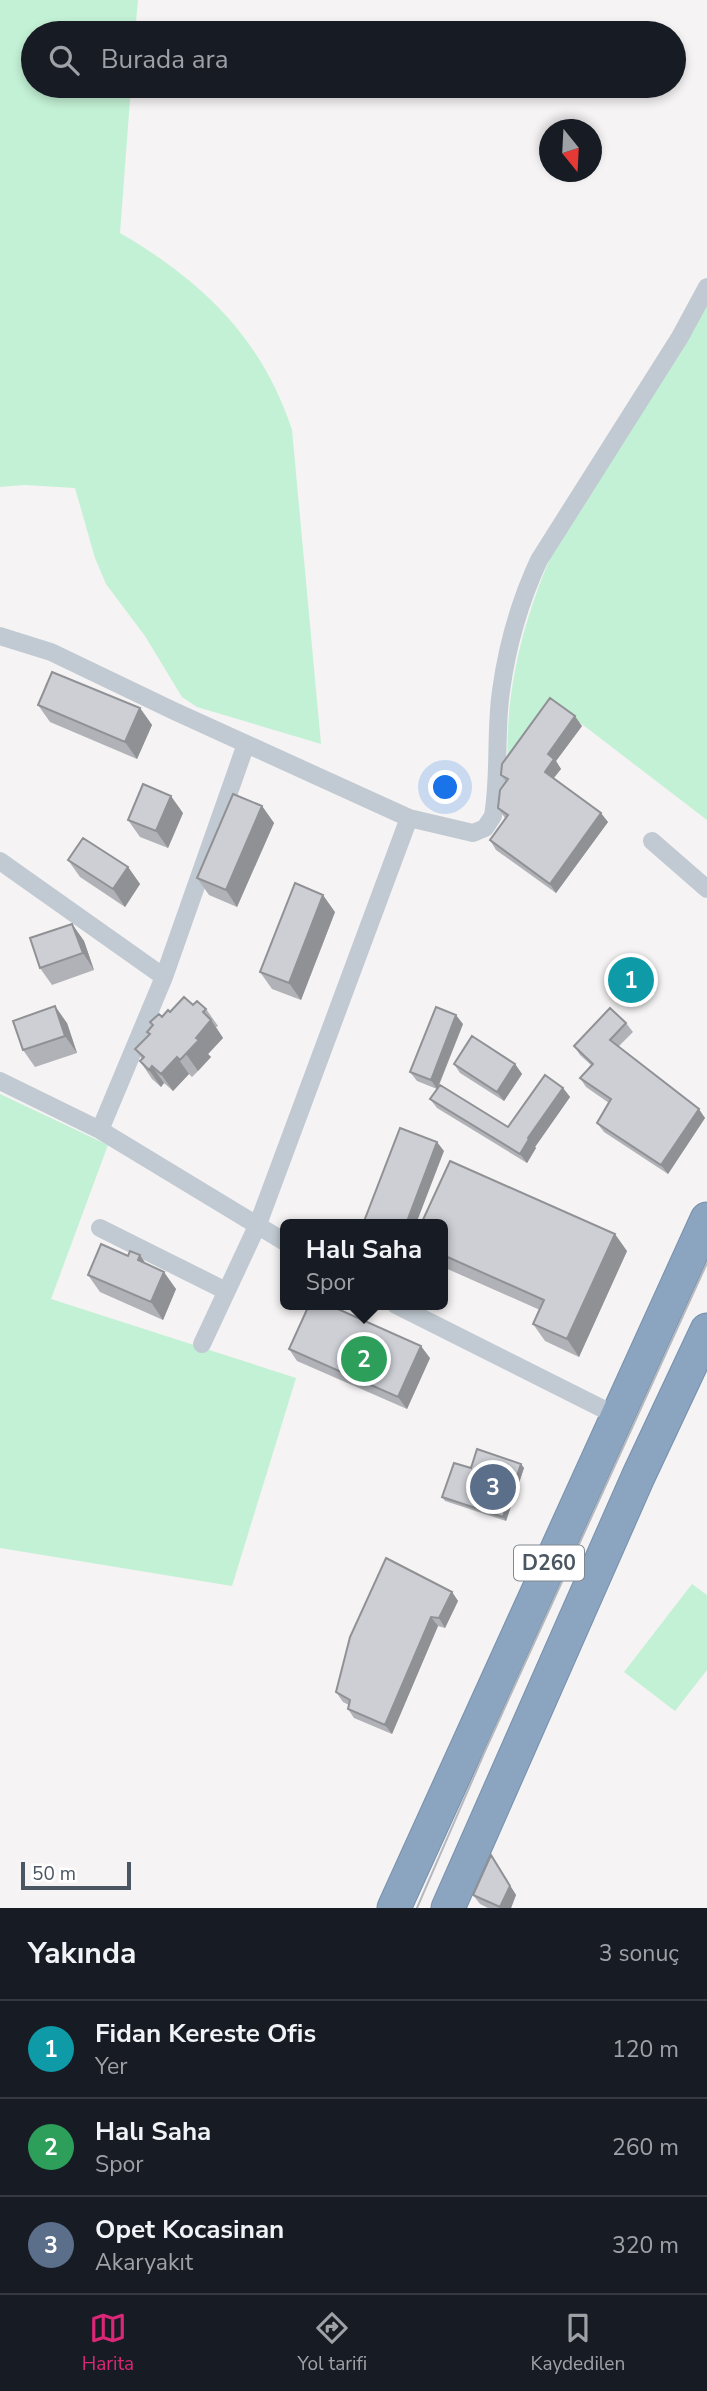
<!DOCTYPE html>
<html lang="tr">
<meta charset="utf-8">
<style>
:root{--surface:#171b24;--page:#242831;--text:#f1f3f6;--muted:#9ea1a6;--line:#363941;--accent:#db2777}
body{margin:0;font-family:"Nunito Sans",sans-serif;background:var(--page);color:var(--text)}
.compass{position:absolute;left:539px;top:119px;width:63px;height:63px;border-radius:50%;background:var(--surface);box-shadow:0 4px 10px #0003;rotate:162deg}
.scale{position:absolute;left:21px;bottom:18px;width:110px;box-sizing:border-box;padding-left:7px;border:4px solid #4a5661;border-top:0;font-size:19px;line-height:24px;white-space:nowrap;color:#4a5661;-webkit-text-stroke:5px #fff;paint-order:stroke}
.you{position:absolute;left:446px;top:788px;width:24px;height:24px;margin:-18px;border:5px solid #fff;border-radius:50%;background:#1a73e8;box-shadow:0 0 0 10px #1a73e833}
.badge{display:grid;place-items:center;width:46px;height:46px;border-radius:50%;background:var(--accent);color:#fff;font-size:23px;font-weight:700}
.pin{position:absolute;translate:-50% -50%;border:4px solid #fff;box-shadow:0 2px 7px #0006}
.popup{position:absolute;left:280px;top:1219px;width:168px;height:91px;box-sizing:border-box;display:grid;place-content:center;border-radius:10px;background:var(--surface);filter:drop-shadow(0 2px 5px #0005);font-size:23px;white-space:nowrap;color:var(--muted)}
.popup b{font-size:26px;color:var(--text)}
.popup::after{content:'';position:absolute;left:50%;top:100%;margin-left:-14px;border:14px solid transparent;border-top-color:var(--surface)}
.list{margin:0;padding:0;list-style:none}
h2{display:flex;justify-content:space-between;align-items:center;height:91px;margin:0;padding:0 28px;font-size:30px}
h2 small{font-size:23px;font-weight:400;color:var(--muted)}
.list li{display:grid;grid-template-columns:46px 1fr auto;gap:21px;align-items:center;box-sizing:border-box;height:98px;padding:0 28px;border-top:2px solid var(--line)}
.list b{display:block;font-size:26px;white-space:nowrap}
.list p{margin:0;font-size:23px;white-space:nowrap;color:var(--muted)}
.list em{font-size:23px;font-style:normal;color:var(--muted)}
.icon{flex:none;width:38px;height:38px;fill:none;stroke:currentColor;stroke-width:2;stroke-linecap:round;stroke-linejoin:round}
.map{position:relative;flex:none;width:707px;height:1908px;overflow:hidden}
.search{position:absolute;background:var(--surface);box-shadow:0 4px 10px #0003;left:21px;right:21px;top:21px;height:77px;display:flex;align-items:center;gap:18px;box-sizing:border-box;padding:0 24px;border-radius:38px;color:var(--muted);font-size:26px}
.sheet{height:385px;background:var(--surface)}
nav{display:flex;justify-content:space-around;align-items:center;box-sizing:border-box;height:98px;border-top:2px solid var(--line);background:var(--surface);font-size:19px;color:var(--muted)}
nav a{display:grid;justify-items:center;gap:4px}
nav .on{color:var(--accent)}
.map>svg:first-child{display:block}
.green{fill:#c3f1d5}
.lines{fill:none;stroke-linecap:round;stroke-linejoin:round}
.highway-casing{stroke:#7690ad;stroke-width:35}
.street{stroke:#c1cad2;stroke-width:18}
.highway{stroke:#8ba5c1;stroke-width:33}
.tram{stroke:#b5b8bd;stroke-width:2}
.wall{fill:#b0b2b7}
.shaded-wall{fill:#909195}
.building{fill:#cdcfd5;stroke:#909195;stroke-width:2}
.labels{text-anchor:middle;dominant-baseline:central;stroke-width:7;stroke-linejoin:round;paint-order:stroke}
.shield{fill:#fff;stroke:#808990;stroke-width:2}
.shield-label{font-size:21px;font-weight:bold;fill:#4a5661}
</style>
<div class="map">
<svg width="707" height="1908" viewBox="0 0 707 1908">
<rect width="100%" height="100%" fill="#f5f3f3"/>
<path class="green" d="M0,0h138l-3,33h-102v53h98l-11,147c82,48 142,105 172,197l29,314 -124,-37 -15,-10 -37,-61 -39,-52 -11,-26 -20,-70 -51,-3 -24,2z
M707,301v519l-154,-118 -45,68c-4,-74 14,-148 44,-216z
M0,1094l108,51 -57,154 245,79 -64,208 -232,-38z
M692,1584l15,11v75l-32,41 -51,-39z"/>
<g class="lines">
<defs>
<path id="highway" d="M394,1908l313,-689
M448,1908l190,-431 69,-147"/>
</defs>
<use href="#highway" class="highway-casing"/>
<path class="street" d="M0,636l51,16 123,59 235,107 64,15 12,-5 8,-12c7,-42 2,-84 8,-125 6,-45 19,-90 38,-131l141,-223 27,-50
M652,841l55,48
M0,861l164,116
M0,1081l100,49 185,112
M100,1130l64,-153 82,-233
M100,1228l126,63
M396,1305l221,111
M202,1344l56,-120 151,-406"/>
<use href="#highway" class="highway"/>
<path class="tram" d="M417,1908l68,-157 222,-488"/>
</g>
<path class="wall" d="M38,705l102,3 12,17 -15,34 -87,-37z
M582,726l-26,35 5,8 -7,9 54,44 -52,71 -60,-43 -6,-10 15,-22 -7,-10 8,-26 -5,-7z
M262,806l12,17 -37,84 -28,-12 -12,-17z
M183,813l-15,35 -28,-11 -12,-17z
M68,860l60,7 12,17 -15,23 -45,-30z
M335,912l-34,88 -29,-11 -12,-17z
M72,924l12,17 10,29 -42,15 -12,-17z
M193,1005l13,4 12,17 -2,1 7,11 -15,16 3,3 -13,14 -6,6 -3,-3 -16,17 -9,-8 -3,4 -9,-8 -12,-18 2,-2 -7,-10 14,-14 -2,-3 6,-6 -3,-4 20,-10z
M67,1023l10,30 -42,14 -12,-17z
M626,1023l7,9 -15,15 87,71 -37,56 -64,-42 -7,-9 12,-20 -23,-16 -6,-9 11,-13 -11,-10 -6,-9z
M463,1024l-25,64 70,39 55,-39 7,9 -35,50 1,1 -9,15 -90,-55 -7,-9 7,-10 -20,-8 -7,-9z
M454,1064h61l7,10 -18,27 -44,-28z
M443,1224l184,27 -48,106 -34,-16 -12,-17 7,-14 -97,-43z
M146,1264l30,25 -13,31 -63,-28 -12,-17z
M289,1349l141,9 -23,51 -110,-48z
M521,1464l3,4 -18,53 -61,-20 -3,-4z
M452,1592l6,9 -13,27 -7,-2 -46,108 -38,-16 -6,-9 1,-4 -6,-3 -7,-10z
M491,1855l25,40 -5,13h-23l-8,-4 -7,-9z"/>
<path class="shaded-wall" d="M140,708l12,17 -15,34 -12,-17z
M575,716l7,10 -26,35 5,8 -10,12 -6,-9 3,-18z
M171,796l12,17 -15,35 -12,-17z
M262,806l12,17 -37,84 -11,-17z
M601,813l7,9 -52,71 -6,-9z
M128,867l12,17 -15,23 -12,-18z
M323,895l12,17 -34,88 -12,-17z
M72,924l12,17 10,29 -11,-17z
M648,987l2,3 -8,9 -3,-4z
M55,1006l12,17 10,30 -12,-17z
M456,1015l7,9 -26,65 -6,-9z
M211,1020l12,18 -15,16 3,3 -13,14 -12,-17 10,-16z
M177,1057l12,17 -16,17 -12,-17z
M515,1064l7,10 -18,27 -7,-9z
M152,1066l12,17 -3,4 -12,-17z
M563,1088l7,9 -35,50 1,1 -9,15 -7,-9 8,-16z
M699,1109l6,9 -37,56 -7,-9z
M437,1142l7,9 -28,73h-10z
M615,1234l12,17 -48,106 -12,-18z
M140,1255l12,18 -14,-13z
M164,1272l12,17 -13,31 -12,-18z
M421,1346l9,12 -23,51 -9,-12z
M521,1464l3,4 -18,53 -3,-4z
M452,1592l6,9 -13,27 -6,-10z
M431,1617l7,9 -46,108 -7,-9z
M491,1855l25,40 -5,13h-10l-1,-1z"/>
<path class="building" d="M52,672l88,36 -15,34 -87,-37z
M550,698l25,18 -27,38 6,5 -9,13 56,41 -51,71 -60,-44 18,-25 -10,-7 2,-18 8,-11 -7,-4 1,-11z
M143,784l28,12 -15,35 -28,-11z
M233,794l29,12 -36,84 -29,-12z
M83,838l45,29 -15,22 -45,-29z
M295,883l28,12 -34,88 -29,-11z
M72,924l11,29 -43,15 -10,-30z
M629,969l19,18 -9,8 -18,-17z
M184,997l9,8 4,-4 9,8 -3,3 8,8 -15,18 3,2 -19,20 -3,-3 -16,17 -9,-8 -3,4 -9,-9 4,-4 -9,-8 15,-15 -3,-2 6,-7 -3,-3 9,-8 3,3 6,-7 2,2z
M55,1006l10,30 -42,14 -10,-29z
M436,1007l20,8 -25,65 -21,-8z
M610,1008l16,15 -16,17 89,69 -38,56 -64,-42 14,-24 -31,-21 13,-14 -19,-18z
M472,1036l43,28 -18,28 -43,-28z
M545,1075l18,13 -35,50 1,1 -9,15 -90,-55 10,-14 68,42z
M400,1128l37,14 -31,82h-43z
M450,1161l165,73 -48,105 -34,-15 11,-24 -101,-45v-31h-22z
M101,1244l27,12 2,-5 10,4 -2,5 26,12 -13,30 -63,-27z
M309,1305h20l92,41 -23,51 -109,-48z
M477,1449l44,15 -18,53 -61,-20 12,-34 17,5z
M386,1558l66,34 -13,26 -8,-1 -46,108 -37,-16 2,-9 -14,-8 14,-55z
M491,1855l19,31 -10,21 -27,-12z"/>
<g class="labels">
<rect class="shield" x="514" y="1545.5" width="70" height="35" rx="5"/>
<g class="shield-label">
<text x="549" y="1563">D260</text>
</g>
</g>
</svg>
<svg class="compass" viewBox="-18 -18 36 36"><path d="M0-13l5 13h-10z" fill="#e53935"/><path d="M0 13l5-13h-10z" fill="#9ea1a6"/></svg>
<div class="scale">50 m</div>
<div class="you"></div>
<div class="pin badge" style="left:631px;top:980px;background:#0f9aa8">1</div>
<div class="pin badge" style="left:364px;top:1359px;background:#2e9e5b">2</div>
<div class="popup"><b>Halı Saha</b>Spor</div>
<div class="pin badge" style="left:493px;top:1487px;background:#5c6f8a">3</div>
<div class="search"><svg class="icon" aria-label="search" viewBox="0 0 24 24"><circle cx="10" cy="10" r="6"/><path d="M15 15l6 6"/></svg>Burada ara</div>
</div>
<section class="sheet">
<h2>Yakında<small>3 sonuç</small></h2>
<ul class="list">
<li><span class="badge" style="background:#0f9aa8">1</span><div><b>Fidan Kereste Ofis</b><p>Yer</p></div><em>120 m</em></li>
<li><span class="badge" style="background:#2e9e5b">2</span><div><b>Halı Saha</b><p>Spor</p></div><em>260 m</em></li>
<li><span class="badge" style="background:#5c6f8a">3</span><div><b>Opet Kocasinan</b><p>Akaryakıt</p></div><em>320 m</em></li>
</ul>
</section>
<nav>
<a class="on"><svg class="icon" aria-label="map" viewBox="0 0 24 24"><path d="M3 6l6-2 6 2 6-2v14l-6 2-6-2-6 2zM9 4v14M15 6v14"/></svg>Harita</a>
<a><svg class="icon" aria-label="directions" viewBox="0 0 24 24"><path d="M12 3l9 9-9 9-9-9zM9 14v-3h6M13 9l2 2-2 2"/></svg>Yol tarifi</a>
<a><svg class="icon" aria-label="saved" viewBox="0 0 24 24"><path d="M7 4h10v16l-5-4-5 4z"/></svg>Kaydedilen</a>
</nav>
